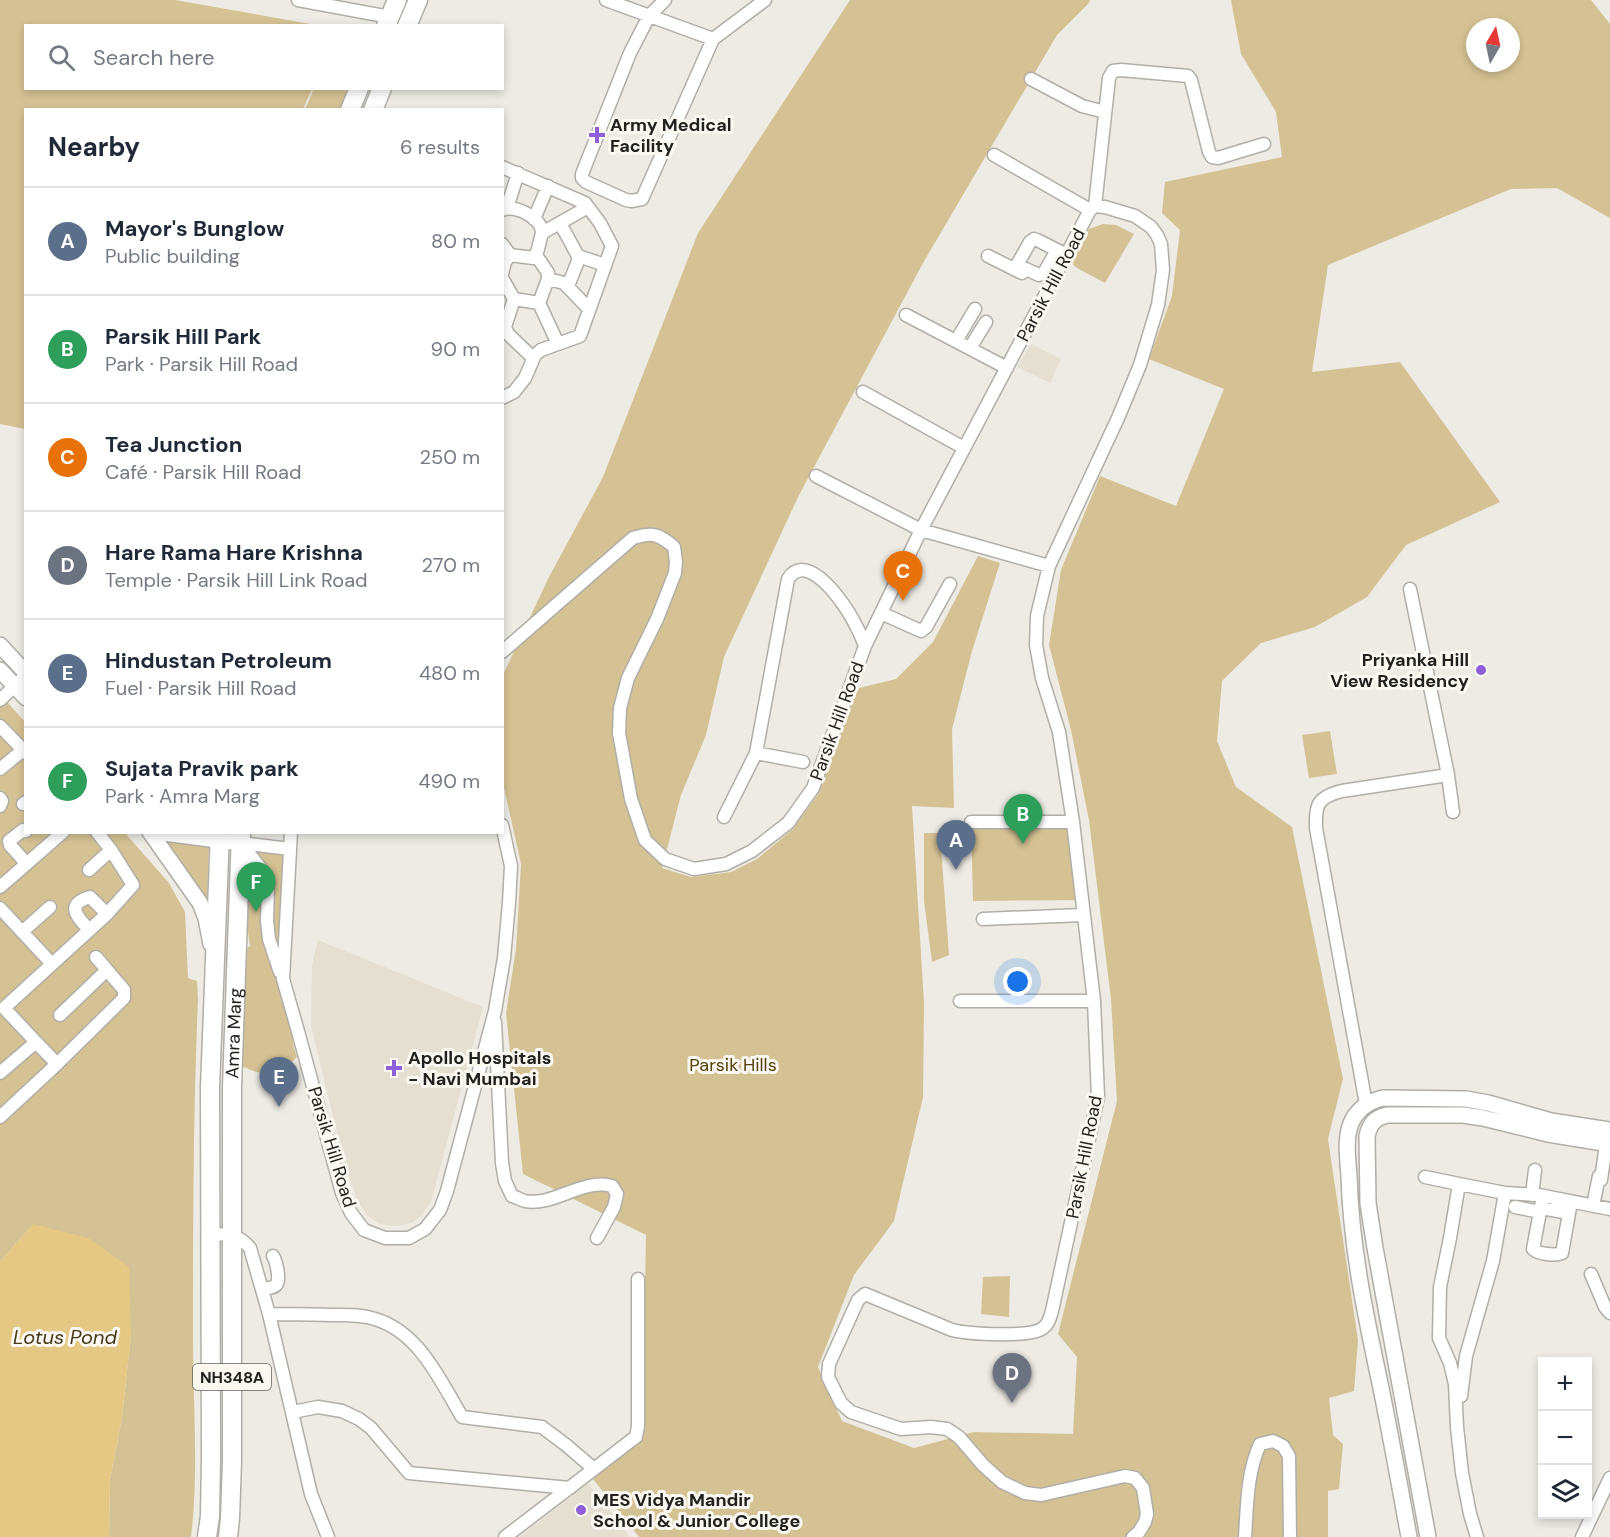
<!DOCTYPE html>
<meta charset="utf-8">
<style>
:root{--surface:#fff;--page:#f2f2f3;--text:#1f2937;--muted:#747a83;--line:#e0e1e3;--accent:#b45309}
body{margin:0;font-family:"DM Sans",sans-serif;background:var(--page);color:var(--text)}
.controls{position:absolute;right:18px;bottom:18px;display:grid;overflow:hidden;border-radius:0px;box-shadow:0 3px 9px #0003}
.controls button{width:54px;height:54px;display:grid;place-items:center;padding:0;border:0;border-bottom:2px solid var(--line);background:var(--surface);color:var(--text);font:30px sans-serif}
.compass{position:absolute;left:1466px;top:18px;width:54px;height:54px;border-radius:50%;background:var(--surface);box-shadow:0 3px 9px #0003;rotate:9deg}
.you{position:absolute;left:1018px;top:982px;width:21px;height:21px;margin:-15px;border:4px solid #fff;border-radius:50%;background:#1a73e8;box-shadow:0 0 0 9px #1a73e833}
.badge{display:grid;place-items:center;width:39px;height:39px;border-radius:50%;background:var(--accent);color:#fff;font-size:20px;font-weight:700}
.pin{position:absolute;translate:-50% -50px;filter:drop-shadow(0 2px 3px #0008)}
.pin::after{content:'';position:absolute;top:32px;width:21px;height:18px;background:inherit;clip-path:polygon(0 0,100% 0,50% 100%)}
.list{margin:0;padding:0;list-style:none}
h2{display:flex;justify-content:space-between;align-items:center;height:78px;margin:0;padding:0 24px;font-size:26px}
h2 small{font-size:20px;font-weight:400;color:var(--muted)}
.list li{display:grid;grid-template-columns:39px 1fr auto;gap:18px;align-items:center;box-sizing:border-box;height:108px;padding:0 24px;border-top:2px solid var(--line)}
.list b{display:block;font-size:22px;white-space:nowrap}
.list p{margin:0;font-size:20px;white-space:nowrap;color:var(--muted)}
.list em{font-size:20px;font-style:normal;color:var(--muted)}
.icon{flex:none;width:33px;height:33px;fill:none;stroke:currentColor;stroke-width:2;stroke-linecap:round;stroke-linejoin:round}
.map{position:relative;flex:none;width:1610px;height:1537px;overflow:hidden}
.search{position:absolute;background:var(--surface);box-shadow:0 3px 9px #0003;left:24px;top:24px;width:480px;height:66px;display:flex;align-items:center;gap:15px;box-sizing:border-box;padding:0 21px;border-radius:0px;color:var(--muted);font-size:22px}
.panel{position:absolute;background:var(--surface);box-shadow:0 3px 9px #0003;left:24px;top:108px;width:480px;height:726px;border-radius:0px}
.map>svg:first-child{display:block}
.built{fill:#e5dfd2}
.green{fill:#d5c294;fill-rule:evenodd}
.water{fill:#e5c883}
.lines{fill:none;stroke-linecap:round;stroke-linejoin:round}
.minor-casing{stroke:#b1aea8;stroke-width:15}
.major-casing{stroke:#b1aea8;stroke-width:18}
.highway-casing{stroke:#b1aea8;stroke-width:21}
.minor{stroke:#fff;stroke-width:12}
.major{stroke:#fff;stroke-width:15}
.highway{stroke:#fff;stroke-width:18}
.poi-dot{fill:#8e5fd8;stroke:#fbf8f2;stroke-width:2}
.labels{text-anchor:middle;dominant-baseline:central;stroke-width:6;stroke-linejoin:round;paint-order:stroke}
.shield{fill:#fbf8f2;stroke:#63625e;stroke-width:1.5}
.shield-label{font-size:16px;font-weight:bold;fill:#22211f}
.poi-label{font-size:18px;font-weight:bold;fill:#22211f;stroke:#fbf8f2;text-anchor:start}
.street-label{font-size:18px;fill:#22211f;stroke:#fbf8f2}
.park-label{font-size:18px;fill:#534007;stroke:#fbf8f2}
.water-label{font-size:20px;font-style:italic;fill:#45391a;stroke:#fbf8f2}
</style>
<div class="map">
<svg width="1610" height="1537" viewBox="0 0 1610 1537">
<rect width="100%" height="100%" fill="#edebe4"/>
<path class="built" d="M1031,344l30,15 -11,24 -33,-16z
M318,940l165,67 -52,195 -10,14 -8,6 -9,3 -11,1 -13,-2 -12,-8 -10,-14 -13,-37 -34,-139 1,-61z
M588,1483l42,54h-111z"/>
<path class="green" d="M0,0h175l141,25 -290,1v62l286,1 -9,20 -277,1 -1,319 -25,-5z
M850,0h240l-2,4 -31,31 -134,228 -125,234 -74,160 -18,78 -25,60 -19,73 29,9 40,-5 26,-13 35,-29 27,-37 36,-104 41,-10 37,-37 45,-86 22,7 -28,88 -20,78 2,79 -42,-2 12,197 -1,94 -29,124 -40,54 -36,92 24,54 72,27 60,-16 99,2 4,-77 -19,-23 59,-233 -6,-102 -22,-179 -18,-90 -22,-85 12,-75 39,-94 76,30 48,-117 -75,-30 23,-63 8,-66 -18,-17 3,-31 117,-25 -6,-45 -35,-58 -10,-54h360l19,24v194l-53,-30 -46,1 -183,76 -16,107 88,-10 100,140 -94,43 -39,52 -52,30 -54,16 -39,38 -5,60 19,46 56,40 51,252 -15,60 30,201 -4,51 -25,7 4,37 10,9 -4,45 -11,2v46h-689l-54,-68 57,-30 4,-204 -123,-61 -17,-161 10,-64 5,-85 -18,-81 -1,-106 47,-100 54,-100 95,-244zM1475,27h36v36h-36z
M314,89v-1l34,1 -8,20h-35z
M1103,224l13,1 18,9 -29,49 -28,-15 -8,-7 20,-32z
M0,694l25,28 1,110 99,1 44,50 16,29 3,66 9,3 1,18c-5,114 -5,228 -5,342 0,65 6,131 -2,196h-82l1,-57 12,-63 9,-82 -98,-111 -33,38z
M1330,731l7,43 -28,4 -7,-43z
M971,822h102l9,78 -109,1z
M924,833h16l9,122 -17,7 -8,-61z
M163,842l46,4 -2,54z
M251,849l34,4 -5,99 -5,-12 -2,-29z
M265,876l29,172 3,9c-20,18 -33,21 -57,8l5,-115 5,-4 -10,-69 13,2z
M1010,1276l-1,41 -28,-3 2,-37z"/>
<path class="water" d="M33,1224l55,14 41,29 2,68 -9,82 -12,63 -1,57h-109v-275z"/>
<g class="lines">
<defs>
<path id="minor" d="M298,0l92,17
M606,0l107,39
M665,0l-16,16 -19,37 -48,121v4l4,4 40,18 5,1 11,-2 71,-160 52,-39
M1031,79l51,27 23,6
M994,155l96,55
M502,167l83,36 15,20 12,23 -32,90 -39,14 -6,5 -10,23 -11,14 -12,6
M1095,206l14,-128 4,-7 8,-1 67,6 3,4 18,72 3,5 6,1 46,-14
M507,208l11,-35
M502,210c13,-5 37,6 40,21 0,4 -2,9 -3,14 -1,5 -2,9 -6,13l-23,-3 -8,-11
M534,219l14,-33
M560,223l18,33v5l-10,25
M542,233l46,-26
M1057,250l-13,23 -5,2 -22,-10 13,-23 4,-3 3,1 30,15
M536,255l12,18v6
M578,256l27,9
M988,256l34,17
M502,274l3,-12 5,-7
M502,278l12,21 25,4
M514,299l-9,28 3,7 25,24
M906,315l101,53
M956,341l19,-32
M558,344l-19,-41 9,-24 16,4 25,26
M970,348l16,-26
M863,392l101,56
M816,476l105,54 128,36
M881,613l40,18 5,-4 24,-43
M502,652l131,-114c20,-6 26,-4 41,9l2,15 -1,11 -18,46 -29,59 -8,30 -1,25 12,66 14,41 20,19 29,10 32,-5 26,-13 36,-28 25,-35 52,-142 56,-116 169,-320 5,-4 10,1 30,9 16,11 6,8 4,9 2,26 -5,35 -18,60 -22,53 -69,148 -12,50 -1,29 6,33 17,54 14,90 21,179 4,96 -46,214c-2,6 -3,13 -9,17 -12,10 -75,6 -91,2l-87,-36 -7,6 -29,64 -1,13 13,26 10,9 50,17 30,-2 16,2 12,8 24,28 19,17 23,11 16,2 84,-19 10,2 8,10 4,26 -2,8 -6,10 -6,5
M0,700l26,-25
M0,726l26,27
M803,762l-47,-9 32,-174c20,-31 59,28 67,45 4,7 7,14 10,22
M0,769l23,-19
M1448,775l5,37
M0,798l2,3 -2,5
M23,804l3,-2
M724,817l32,-64
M971,822h102
M26,831l-3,-1 -14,11 1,4 16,18
M291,832l-8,147 16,56 43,158 9,20 13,17 21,8h24l16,-9 15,-19 7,-19 48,-180 9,-53 5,-55 2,-37 -9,-41
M241,843l21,27 6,14 -1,37 2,18 11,33
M241,843l49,6
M89,870l22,-20
M0,887l63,-55
M0,908l52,56
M983,919l100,-4
M89,930c-11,-13 -25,-25 1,-33l17,17
M22,932l28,-25
M960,1001h134
M60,1015l47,-45
M495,1022l7,141 3,18 7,15c4,1 9,4 13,5 28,6 57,-23 87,-15l5,8 -3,13 -17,31
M57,1064l67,-66v-8l-28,-33
M0,1073l36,-31 -32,-34 103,-94 26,-29 -22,-35 -14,-18
M1366,1104l-50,-276c-1,-24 2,-31 26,-37l106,-16 -38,-186
M0,1117l57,-53 -21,-22
M1425,1177l34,7
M1601,1180l5,-36
M1532,1195l3,-25
M1543,1196l-10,53c5,5 22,7 29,4l9,-51
M1593,1206l6,-30
M1515,1207l25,5
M1541,1208l28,5
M210,1234c18,1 27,-1 40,14l19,66 42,180 17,43
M1591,1274l14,33 5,6
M262,1289c4,-1 12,-1 14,-4 5,-5 0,-24 -3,-29
M269,1314c20,0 40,0 60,1 15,0 31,-1 46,4 44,13 65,61 87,98l80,10 24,18 28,24 -89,68
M1461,1396l5,-40 27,-95 12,-68
M293,1412l25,-5 24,4 17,8 12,9 38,45 161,15
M594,1469l39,-30 3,-2 2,-11v-147
M1245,1537c2,-31 2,-65 15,-93l13,-3 10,5 6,10 1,81
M1477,1537l-7,-23 -8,-41 -5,-46 -2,-43 -5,-21 -11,-25 1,-51 10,-49 9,-54 46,9 34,2 71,14
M1582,1537l28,-59"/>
<path id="major" d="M0,645l26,28
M0,670l26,28
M150,832l50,71 6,15 5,26
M156,832l85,11
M1409,1537c-9,-50 -18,-99 -28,-149 -15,-70 -30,-140 -32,-212 -1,-16 -4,-35 1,-50 5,-15 18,-25 33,-28l83,1 22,4 63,18 59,9
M1428,1537l-53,-289 -7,-45 -1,-67c3,-13 8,-18 20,-21h76l20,3 65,16 62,10"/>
<g id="highway">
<path d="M386,26l11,-26"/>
<path d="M407,26l11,-26"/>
<path d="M350,110l9,-22"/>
<path d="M373,110l9,-22"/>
<path d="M207,1537l3,-21 1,-57 -1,-372 10,-255"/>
<path id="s1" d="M228,1537l2,-19 2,-57v-374l9,-255"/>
</g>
</defs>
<use href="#minor" class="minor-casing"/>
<use href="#major" class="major-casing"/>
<use href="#highway" class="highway-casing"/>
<use href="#minor" class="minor"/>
<use href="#major" class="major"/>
<use href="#highway" class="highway"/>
</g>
<g class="poi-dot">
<path d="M594 126h6v6h6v6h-6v6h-6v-6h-6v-6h6z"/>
<circle cx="1481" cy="670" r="6"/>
<path d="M391 1059h6v6h6v6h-6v6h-6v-6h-6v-6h6z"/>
<circle cx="581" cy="1510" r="6"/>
</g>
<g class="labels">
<rect class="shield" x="193" y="1364" width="78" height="26" rx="4.5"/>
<g class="shield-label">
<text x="232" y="1377">NH348A</text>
</g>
<g class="poi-label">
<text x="610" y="125">Army Medical<tspan x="610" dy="21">Facility</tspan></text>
<text x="1469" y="660" text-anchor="end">Priyanka Hill<tspan x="1469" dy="21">View Residency</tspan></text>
<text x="408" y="1058">Apollo Hospitals<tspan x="408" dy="21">- Navi Mumbai</tspan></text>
<text x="593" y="1500">MES Vidya Mandir<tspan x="593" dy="21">School &amp; Junior College</tspan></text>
</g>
<g class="street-label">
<text transform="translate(1051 285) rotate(-62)">Parsik Hill Road</text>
<text transform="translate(837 721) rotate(-70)">Parsik Hill Road</text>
<text stroke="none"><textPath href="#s1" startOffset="504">Amra Marg</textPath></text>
<text transform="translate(332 1147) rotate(73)">Parsik Hill Road</text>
<text transform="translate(1084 1157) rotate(-79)">Parsik Hill Road</text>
</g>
<g class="park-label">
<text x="733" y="1065">Parsik Hills</text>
</g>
<g class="water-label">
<text x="65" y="1337">Lotus Pond</text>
</g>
</g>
</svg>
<div class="controls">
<button>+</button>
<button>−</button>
<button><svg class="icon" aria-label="layers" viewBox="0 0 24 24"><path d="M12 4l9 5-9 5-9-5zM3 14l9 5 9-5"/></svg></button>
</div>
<svg class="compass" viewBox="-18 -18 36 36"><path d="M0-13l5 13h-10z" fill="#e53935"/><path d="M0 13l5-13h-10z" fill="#747a83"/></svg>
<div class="you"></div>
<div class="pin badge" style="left:956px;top:870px;background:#5c6f8a">A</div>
<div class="pin badge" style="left:1023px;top:844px;background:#2e9e5b">B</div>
<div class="pin badge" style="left:903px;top:601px;background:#e8710a">C</div>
<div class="pin badge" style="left:1012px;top:1403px;background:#6b7280">D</div>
<div class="pin badge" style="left:279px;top:1107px;background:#5c6f8a">E</div>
<div class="pin badge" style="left:256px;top:912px;background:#2e9e5b">F</div>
<div class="search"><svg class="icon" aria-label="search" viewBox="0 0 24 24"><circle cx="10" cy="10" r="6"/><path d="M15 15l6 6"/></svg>Search here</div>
<section class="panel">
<h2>Nearby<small>6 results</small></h2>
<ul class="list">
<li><span class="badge" style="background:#5c6f8a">A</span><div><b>Mayor's Bunglow</b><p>Public building</p></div><em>80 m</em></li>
<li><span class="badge" style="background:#2e9e5b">B</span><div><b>Parsik Hill Park</b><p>Park · Parsik Hill Road</p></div><em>90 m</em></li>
<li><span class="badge" style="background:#e8710a">C</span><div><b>Tea Junction</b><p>Café · Parsik Hill Road</p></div><em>250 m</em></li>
<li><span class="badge" style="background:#6b7280">D</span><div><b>Hare Rama Hare Krishna</b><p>Temple · Parsik Hill Link Road</p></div><em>270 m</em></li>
<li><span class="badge" style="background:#5c6f8a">E</span><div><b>Hindustan Petroleum</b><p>Fuel · Parsik Hill Road</p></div><em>480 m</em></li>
<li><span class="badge" style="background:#2e9e5b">F</span><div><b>Sujata Pravik park</b><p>Park · Amra Marg</p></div><em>490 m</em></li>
</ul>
</section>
</div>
